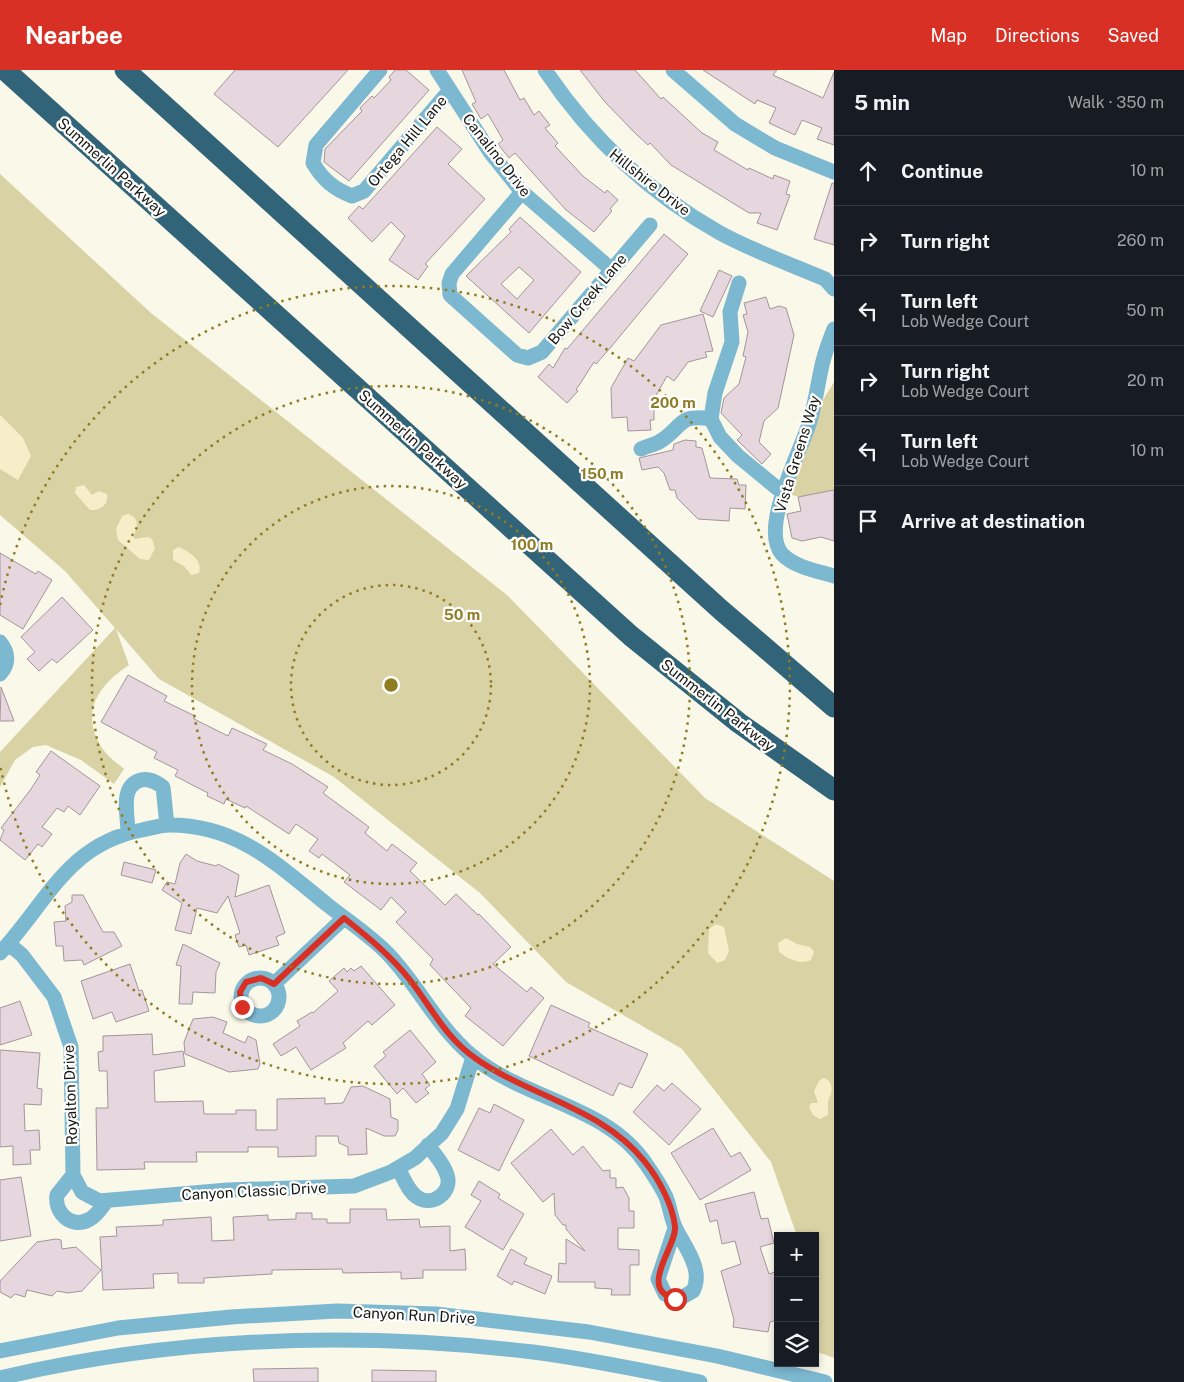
<!DOCTYPE html>
<meta charset="utf-8">
<style>
:root{--surface:#171b24;--page:#20242c;--text:#f1f3f6;--muted:#9ea1a6;--line:#363941;--accent:#d93025}
body{margin:0;font-family:"Public Sans",sans-serif;background:var(--page);color:var(--text)}
.controls{position:absolute;right:15px;bottom:15px;display:grid;overflow:hidden;border-radius:0px;box-shadow:0 2px 8px #0003}
.controls button{width:45px;height:45px;display:grid;place-items:center;padding:0;border:0;border-bottom:1px solid var(--line);background:var(--surface);color:var(--text);font:25px sans-serif}
.stop{position:absolute;width:15px;height:15px;margin:-11px;border:4px solid #d93025;border-radius:50%;background:#fff}
.stop.end{background:#d93025;border-color:#fff;box-shadow:0 1px 5px #0008}
.list{margin:0;padding:0;list-style:none}
h2{display:flex;justify-content:space-between;align-items:center;height:65px;margin:0;padding:0 20px;font-size:21px}
h2 small{font-size:16px;font-weight:400;color:var(--muted)}
.list li{display:grid;grid-template-columns:32px 1fr auto;gap:15px;align-items:center;box-sizing:border-box;height:70px;padding:0 20px;border-top:1px solid var(--line)}
.list b{display:block;font-size:19px;white-space:nowrap}
.list p{margin:0;font-size:16px;white-space:nowrap;color:var(--muted)}
.list em{font-size:16px;font-style:normal;color:var(--muted)}
.icon{flex:none;width:28px;height:28px;fill:none;stroke:currentColor;stroke-width:2;stroke-linecap:round;stroke-linejoin:round}
.map{position:relative;flex:none;width:834px;height:1312px;overflow:hidden}
header{display:flex;align-items:center;gap:30px;box-sizing:border-box;height:70px;padding:0 25px;background:var(--accent);color:#fff}
header strong{font-size:24px}
nav{display:flex;gap:28px;margin-inline-start:auto;font-size:18px}
main{display:flex}
aside{flex:1;background:var(--surface)}
.map>svg:first-child{display:block}
.green{fill:#d9d2a4}
.sand{fill:#f7edc8}
.building{fill:#e6d7de;stroke:#a3959b;fill-rule:evenodd}
.lines{fill:none;stroke-linecap:round;stroke-linejoin:round}
.minor{stroke:#7db8d1;stroke-width:15}
.highway{stroke:#316478;stroke-width:21}
.route{stroke:#d93025;stroke-width:6}
.ring{fill:none;stroke:#907c22;stroke-width:2.5;stroke-dasharray:2.5 5}
.labels{text-anchor:middle;dominant-baseline:central;stroke-width:4.5;stroke-linejoin:round;paint-order:stroke}
.street-label{font-size:15px;fill:#171712;stroke:#fff}
.centre{fill:#907c22;stroke:#fff;stroke-width:2.5}
.ring-label{font-size:15px;text-anchor:middle;font-weight:bold;fill:#907c22;stroke:#fff;stroke-width:4.5;stroke-linejoin:round;paint-order:stroke}
</style>
<header>
<strong>Nearbee</strong>
<nav><a>Map</a><a>Directions</a><a>Saved</a></nav>
</header>
<main>
<div class="map">
<svg width="834" height="1312" viewBox="0 0 834 1312">
<rect width="100%" height="100%" fill="#faf8e9"/>
<path class="green" d="M0,104l151,139 356,282 198,203 129,83v477l-19,-7v-115h-18l-26,-74 -89,-113 -116,-67 -86,-89 -146,-116 -175,-98 -43,-50 13,36c-30,20 -50,47 -27,83 5,8 15,15 22,21l-10,15 -33,-24 -35,-15 -13,2 -18,13 -15,27v-35l115,-124 -50,-57 -65,-56z
M834,312v123l-51,-12 27,-72z"/>
<path class="sand" d="M0,345l23,23 8,18 -13,24 -18,-11z
M84,415l8,10 7,-4 8,3c2,11 -7,17 -17,16l-15,-17 1,-6z
M128,444c12,4 10,13 5,22l2,3 13,-2 4,2 3,9 -6,12 -9,-1 -22,-19 -2,-11 6,-13z
M179,477c11,5 24,13 20,26l-8,2 -7,-9 -11,-6v-10z
M716,854l8,3 5,24 -4,9 -8,3 -9,-10 1,-24z
M786,868l11,6 13,3 4,5 -3,8c-12,5 -23,-1 -32,-8l-1,-9z
M823,1008c11,2 10,14 5,23v14l-8,4 -7,-4 -4,-8 2,-4h7l-4,-12 5,-10z"/>
<path class="building" d="M235,0h113l-70,77 -64,-53z
M395,0h11l23,20 -80,91 -25,-19 1,-13 37,-38 -2,-3 12,-12 2,2 17,-18 -2,-3z
M462,0h42l16,30 4,-2 10,17 5,-4 11,14 -5,3 13,15 -3,3 29,31 21,16 2,-3 11,10 -8,9 2,2 -18,21 -29,-23 -50,-56 -6,5 -11,-14 5,-4 -15,-26 -7,5 -9,-15 4,-2z
M580,0h55l26,29 2,-2 39,36 16,9 -4,8 34,20 1,-2 24,11 1,-4 16,6 -4,13 4,1 -13,35 -20,-7 4,-10h-12l-78,-48 -21,-22 -2,2 -13,-12 -30,-31z
M703,0h74l-4,5 50,23 11,-26v73l-17,-6 5,-11 -20,-8 -7,15 -26,-12 7,-15 -19,-8 -2,4z
M437,57l25,22 -14,15 37,35 -60,65 3,2 -10,14 -29,-20 16,-24 -14,-14 -19,20 -24,-24 11,-12 4,3z
M832,113h2v62l-20,-6z
M520,147l61,55 -52,61 -63,-57 45,-44 -2,-3zM519,197l15,13 -17,19 -16,-15z
M664,164l24,20 -77,93 -15,17 -2,-2 -18,28 2,1 -11,12 -29,-26 11,-13 4,4 12,-20 2,1z
M719,200l13,6 -19,41 -13,-6z
M766,227l4,12 9,-3 7,2 8,27 -16,73 -14,13 -5,21 12,12 -9,10 -25,-24 5,-5 -21,-22 3,-15 15,-14 7,-27 -3,-1 5,-24 -5,-17 4,-1 -3,-11z
M703,244l10,37 -8,1 2,5 -19,5 -14,19 -7,-5 -13,23v21h-4l1,10 -23,1 -1,-14 -15,1 -1,-30 17,-30 6,3 27,-36z
M685,370l11,1v6l6,1 8,30 27,1 2,6h7l-1,24 -15,-1 -1,13 -31,-2 -21,-21 -2,-8h-5l-6,-17 -6,-6 -16,3 -3,-12 34,-8 1,-6z
M834,420v51l-13,-4 -19,4 -10,-3 -5,-24 14,-3 -3,-14z
M0,483l36,21 2,-3 14,9 -29,49 -23,-14z
M62,527l31,33 -36,33 -5,-4 -13,12 -12,-12 8,-7 -14,-15z
M128,605l39,21 -3,5 31,15 -1,3 34,17 4,-8 35,16 -4,6 29,14 36,23 -5,6 46,34 -4,6 22,18 5,-7 25,19 -7,8 35,34 11,-11 22,21 1,-1 32,33 -18,17 34,28 4,-5 13,11 -41,48 -38,-30 6,-8 -41,-43 3,-6 -37,-37 10,-10 -15,-15 -10,13 -37,-28 6,-7 -28,-21 -3,4 -10,-7 9,-12 -22,-15 -7,10 -43,-28 -1,2 -19,-9 -2,5 -17,-8 1,-3 -33,-17 3,-6 -24,-12 3,-6 -56,-30z
M1,617l13,34h-14z
M51,681l49,35 -20,29 -12,-9 -4,6 -7,-4 -15,19 10,7 -10,13 -4,-3 -13,16 -25,-20 4,-10 -3,-2 30,-39 9,-14 -4,-3z
M186,784l11,7 19,5 2,-2 21,11 -4,22 34,-12 16,48 -9,4 3,8 -30,10 -3,-10 -7,2 -4,-12 5,-2 -12,-37 -11,17 -20,-5 -6,26 -16,-4 7,-27 -20,-13 5,-8 8,2 5,-21z
M124,792l32,8 -4,13 -31,-8z
M72,825h11l20,37h11l8,14 -38,19 -2,-5 -18,1 -1,-15h-7l-2,-24 12,-1 -1,-15 7,-4z
M183,874l37,19 -4,9 -1,21 -22,-1 -1,12h-13l2,-38 -5,-1z
M130,894l9,27 3,-1 7,21 -33,11 -4,-10 -19,7 -12,-38z
M361,896l34,39 -23,20 -4,-4 -25,22 3,5 -35,22 -15,-23 -15,9 -8,-12 27,-18 -3,-5 15,-9 1,1 25,-22 -9,-10 15,-13 3,4 4,-4 3,3z
M20,931l12,34 -32,10v-37z
M551,935l39,18 -2,4 60,27 -16,34 -13,-5 -6,13 -84,-40z
M213,947l14,5 -4,11 22,10 3,-7 8,4 4,24 -2,5 -29,3 -44,-18 -1,-12 9,-23z
M410,960l26,32 -14,12 8,11 -5,4 4,4 -13,10 -13,-15 -6,6 -23,-28 12,-10 -3,-4z
M152,964l1,21 30,-4 2,15 -31,5 1,31 48,-1 1,13h32v-4h20v20h21v-31l48,-1v6l18,-1 8,-16 12,-1 27,13 1,18 7,3v10l-3,6h-11l-18,-8 1,26 -19,1v-8l-9,-4 -1,-7h-22v20l-38,1v-10h-30v5h-52l1,10h-53l1,7 -48,1 -1,-62h12l-1,-37h-8l-1,-19 5,-1v-15z
M0,980l40,3 -3,35 5,1 -1,16 -17,-1 1,27 14,-1 1,20h-10l1,14 -18,1v-19l-13,1z
M672,1013l29,26 -32,36 -36,-33 24,-27 7,6z
M494,1034l30,16 -25,51 -41,-21 21,-42 11,5z
M713,1058l18,29 9,-5 11,18 -51,30 -29,-47z
M551,1059l22,26 10,-9 20,25 7,-1v8h6v10l7,-1 6,11v13h5v17h-16v21l21,1v15h-9v30h-19l1,-6 -17,-1v-6h-37l1,-19 7,1v-25l19,12 -19,-22v-4h-3l-8,-10 -1,-22 -11,9 -32,-39z
M21,1107l10,59 -31,5v-61z
M479,1111l21,13 -2,4 26,16 -21,36 -38,-23 16,-26 -10,-6z
M754,1122l7,27 7,-1 6,25 -14,4 9,27 9,-3v49l-8,2 -2,10 -35,-5 1,-7 -13,-49 20,-7 -6,-23 -13,3 -5,-24 -7,2 -5,-18z
M350,1139h36l1,11 32,-1 1,8 30,-1v25l15,-2 1,21h-43v8l-22,1v-7l-58,1 -1,-4 -70,1v4l-68,4v5h-26v-10l-25,1 1,14 -51,2 -3,-53 17,-1 -1,-9 47,-2v-5l48,-3 1,24 22,-1 -1,-23 35,-2v5l28,-1v-6h16v6h15v4h23z
M56,1169l5,1 1,9 14,-2 25,23 -19,21 -14,2 -11,-2 -5,5 -25,-6 -2,7 -10,-3 -4,4 -11,-6v-11l37,-39z
M511,1179l16,9 -3,6 28,12 -7,18 -31,-13 -2,4 -15,-9z
M318,1298v14h-64l-1,-13z
M372,1300l64,1v11h-64z"/>
<g class="lines">
<path class="minor" d="M380,0l-64,75 -3,18c10,17 21,26 39,33l12,-5 85,-100
M437,0l53,82 32,40 90,78
M545,0c45,67 104,123 175,163 33,18 70,31 105,46l9,10
M673,0l62,54 40,24 59,24
M522,122l-70,82 -3,9 1,12 67,60 11,3 14,-6 108,-127
M739,213l-9,29 2,30 -17,51 -4,26 9,18 18,19 45,37
M834,259c-4,10 -8,21 -11,32 -5,20 -7,40 -13,60 -8,28 -51,107 -28,133 12,13 35,17 52,22
M641,379c6,-3 13,-4 18,-7 24,-14 18,-29 52,-23
M0,572c9,11 9,22 0,32
M128,762c0,-17 -9,-46 13,-52 8,-2 15,2 22,7l4,38
M9,874l13,11 32,42 17,50 2,128 9,17 17,9 129,-11 126,-4 37,-14 24,-14 27,-25 15,-24 16,-52
M0,883c47,-50 67,-109 142,-123 9,-2 19,-5 28,-5 69,0 109,41 159,81 20,16 43,31 60,49 31,33 47,70 82,100 52,45 135,49 175,109 7,10 15,22 20,33 4,10 5,22 10,32 9,18 28,41 17,62l-14,8 -14,-5 -7,-15 17,-51
M241 927a19 19 0 1 1 38 0a19 19 0 1 1-38 0Z
M274,914l70,-66
M398,1098c5,9 10,23 19,29 15,11 36,-5 30,-22 -3,-11 -13,-21 -19,-30
M73,1105l-16,20c-3,18 15,35 33,24 7,-4 11,-11 16,-17
M0,1281l118,-23 113,-11 106,-6 99,3 153,18 128,24 108,26
M0,1308c175,-41 355,-47 533,-26 56,7 112,19 167,30"/>
<path class="highway" d="M5,0l626,566 108,87 95,67
M125,0l596,540 113,97"/>
</g>
<g class="lines">
<path class="route" d="M242,937l-2,-15 6,-10 15,-4 13,6 70,-66c24,19 47,38 66,62 21,27 36,58 65,78 53,38 128,50 170,104 13,16 28,43 30,65 2,19 -38,62 0,72"/>
</g>
<g class="ring">
<circle cx="391" cy="615" r="100"/>
<circle cx="391" cy="615" r="199"/>
<circle cx="391" cy="615" r="299"/>
<path d="M0 535A399 399 0 1 1 0 695"/>
</g>
<g class="labels">
<g class="street-label">
<text transform="translate(407 71) rotate(-50)">Ortega Hill Lane</text>
<text transform="translate(497 85) rotate(52)">Canalino Drive</text>
<text transform="translate(112 97) rotate(42)">Summerlin Parkway</text>
<text transform="translate(650 112) rotate(38)">Hillshire Drive</text>
<text transform="translate(587 229) rotate(-50)">Bow Creek Lane</text>
<text transform="translate(413 369) rotate(42)">Summerlin Parkway</text>
<text transform="translate(797 384) rotate(-73)">Vista Greens Way</text>
<text transform="translate(718 635) rotate(38)">Summerlin Parkway</text>
<text transform="translate(70 1025) rotate(-92)">Royalton Drive</text>
<text transform="translate(254 1121) rotate(-3)">Canyon Classic Drive</text>
<text transform="translate(414 1245) rotate(3)">Canyon Run Drive</text>
</g>
</g>
<circle cx="391" cy="615" r="8" class="centre"/>
<g class="ring-label">
<text x="673" y="338">200 m</text>
<text x="602" y="409">150 m</text>
<text x="532" y="480">100 m</text>
<text x="462" y="550">50 m</text>
</g>
</svg>
<div class="controls">
<button>+</button>
<button>−</button>
<button><svg class="icon" aria-label="layers" viewBox="0 0 24 24"><path d="M12 4l9 5-9 5-9-5zM3 14l9 5 9-5"/></svg></button>
</div>
<div class="stop" style="left:675px;top:1229px"></div>
<div class="stop end" style="left:242px;top:937px"></div>
</div>
<aside>
<h2>5 min<small>Walk · 350 m</small></h2>
<ul class="list">
<li><svg class="icon" aria-label="ahead" viewBox="0 0 24 24"><path d="M12 20V5M6 11l6-6 6 6"/></svg><div><b>Continue</b></div><em>10 m</em></li>
<li><svg class="icon" aria-label="right" viewBox="0 0 24 24"><path d="M7 20v-9h11M14 6l5 5-5 5"/></svg><div><b>Turn right</b></div><em>260 m</em></li>
<li><svg class="icon" aria-label="left" viewBox="0 0 24 24"><path d="M17 20v-9H6M10 6l-5 5 5 5"/></svg><div><b>Turn left</b><p>Lob Wedge Court</p></div><em>50 m</em></li>
<li><svg class="icon" aria-label="right" viewBox="0 0 24 24"><path d="M7 20v-9h11M14 6l5 5-5 5"/></svg><div><b>Turn right</b><p>Lob Wedge Court</p></div><em>20 m</em></li>
<li><svg class="icon" aria-label="left" viewBox="0 0 24 24"><path d="M17 20v-9H6M10 6l-5 5 5 5"/></svg><div><b>Turn left</b><p>Lob Wedge Court</p></div><em>10 m</em></li>
<li><svg class="icon" aria-label="arrive" viewBox="0 0 24 24"><path d="M6 21V4h12l-3 4 3 4H6"/></svg><div><b>Arrive at destination</b></div></li>
</ul>
</aside>
</main>
